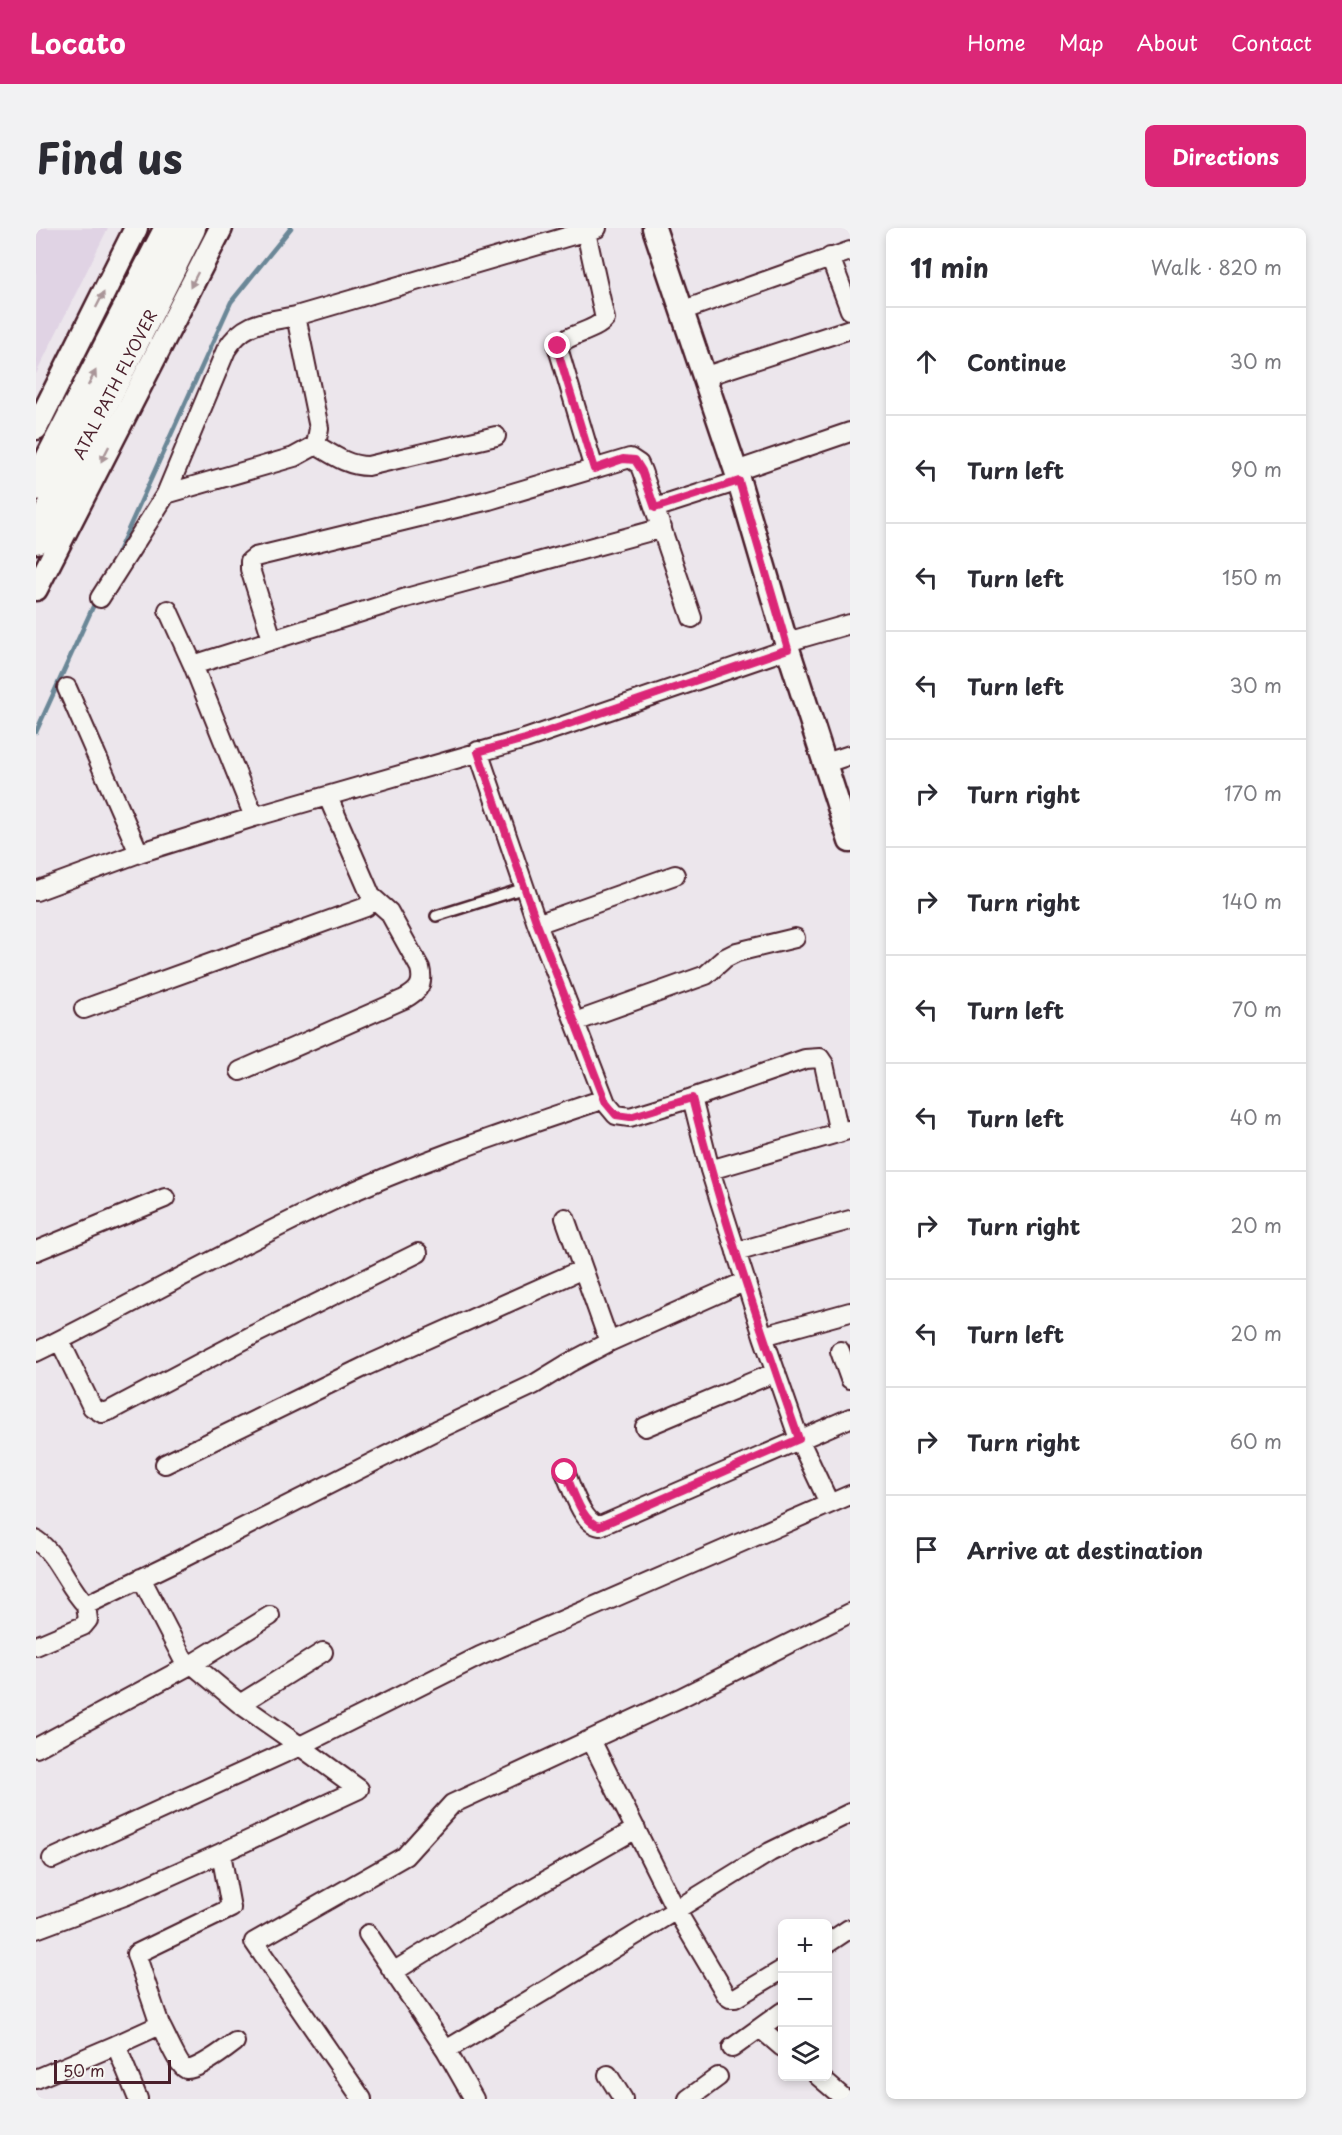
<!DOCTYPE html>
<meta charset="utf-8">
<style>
:root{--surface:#fff;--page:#f2f2f3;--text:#2b2b33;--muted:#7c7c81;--line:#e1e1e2;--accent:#db2777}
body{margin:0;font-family:"Playpen Sans",sans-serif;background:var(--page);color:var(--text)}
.controls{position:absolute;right:18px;bottom:18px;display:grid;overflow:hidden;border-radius:9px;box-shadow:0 3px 9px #0003}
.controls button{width:54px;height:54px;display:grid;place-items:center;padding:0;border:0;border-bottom:2px solid var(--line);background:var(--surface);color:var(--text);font:30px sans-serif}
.scale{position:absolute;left:18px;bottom:15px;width:117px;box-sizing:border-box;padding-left:6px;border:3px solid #4a1f2b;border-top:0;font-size:16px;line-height:21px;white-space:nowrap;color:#4a1f2b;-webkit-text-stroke:4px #f6f6f2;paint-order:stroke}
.stop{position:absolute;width:18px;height:18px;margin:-14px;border:4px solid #db2777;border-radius:50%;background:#fff}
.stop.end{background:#db2777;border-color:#fff;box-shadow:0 2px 6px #0008}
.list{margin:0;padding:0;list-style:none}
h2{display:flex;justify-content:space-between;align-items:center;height:78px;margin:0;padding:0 24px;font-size:26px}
h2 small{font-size:20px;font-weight:400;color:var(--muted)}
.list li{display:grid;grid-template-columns:39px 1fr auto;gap:18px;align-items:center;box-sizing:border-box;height:108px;padding:0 24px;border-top:2px solid var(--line)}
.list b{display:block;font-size:22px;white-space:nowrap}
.list em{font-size:20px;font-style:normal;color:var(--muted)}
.icon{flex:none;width:33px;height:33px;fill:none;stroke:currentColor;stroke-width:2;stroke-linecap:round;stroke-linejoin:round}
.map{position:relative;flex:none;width:814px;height:1871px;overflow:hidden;border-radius:9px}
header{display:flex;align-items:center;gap:36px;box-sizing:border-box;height:84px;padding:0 30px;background:var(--accent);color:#fff}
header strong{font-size:28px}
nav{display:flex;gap:33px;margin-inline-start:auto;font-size:21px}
.intro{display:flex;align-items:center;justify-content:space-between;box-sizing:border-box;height:144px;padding:0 36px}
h1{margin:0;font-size:42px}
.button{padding:15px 27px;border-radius:9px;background:var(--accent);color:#fff;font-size:21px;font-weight:700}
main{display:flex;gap:36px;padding:0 36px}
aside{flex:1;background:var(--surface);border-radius:9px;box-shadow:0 3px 9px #0003}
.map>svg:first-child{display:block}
.built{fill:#e0d3e4}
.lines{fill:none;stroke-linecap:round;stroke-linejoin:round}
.stream{stroke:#6a8797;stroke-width:4.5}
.service-casing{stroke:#4a1f2b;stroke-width:14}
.minor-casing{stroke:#4a1f2b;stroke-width:22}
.tertiary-casing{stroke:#4a1f2b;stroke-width:27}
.primary-casing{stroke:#4a1f2b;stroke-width:33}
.service{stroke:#f6f6f2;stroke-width:9}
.minor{stroke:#f6f6f2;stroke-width:18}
.tertiary{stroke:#f6f6f2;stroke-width:22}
.primary{stroke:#f6f6f2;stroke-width:28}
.oneway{fill:#a99598}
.route{stroke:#db2777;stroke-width:8}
.labels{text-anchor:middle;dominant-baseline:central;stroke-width:4.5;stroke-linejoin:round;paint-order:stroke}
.street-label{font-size:16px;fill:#4a1f2b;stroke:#f6f6f2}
</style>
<header>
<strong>Locato</strong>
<nav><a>Home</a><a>Map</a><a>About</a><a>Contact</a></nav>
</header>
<div class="intro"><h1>Find us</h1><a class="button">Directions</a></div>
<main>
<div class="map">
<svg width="814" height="1871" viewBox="0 0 814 1871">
<rect width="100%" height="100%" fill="#ece6ec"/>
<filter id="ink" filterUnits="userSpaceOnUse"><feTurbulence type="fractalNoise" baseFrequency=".0167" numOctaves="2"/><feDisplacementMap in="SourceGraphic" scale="12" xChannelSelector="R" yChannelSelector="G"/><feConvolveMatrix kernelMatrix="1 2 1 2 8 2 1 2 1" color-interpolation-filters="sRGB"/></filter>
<g filter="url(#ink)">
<path class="built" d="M0,0h72l-72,146z"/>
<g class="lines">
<path class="stream" d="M77,335l118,-261 60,-74
M0,504l60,-132"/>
<defs>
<path id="service" d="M400,688l89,-28"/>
<path id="minor" d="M550,4l19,87c-11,14 -42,15 -47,29l36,121
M794,29l20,53
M645,83l169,-60
M667,149l147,-48
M280,217c17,10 32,21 52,21l128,-30
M700,243l114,-39
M130,266l128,-37 22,-12 3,-17 -23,-112
M619,280l84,-27
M64,370l66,-104 60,-144c18,-29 39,-28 70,-34l301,-88
M132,382l25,55 61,152
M236,411l-22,-70v-8l5,-4 234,-57 141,-42 9,6 3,7 50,147
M751,414l63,-18
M157,437l213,-67 256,-70
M31,460l72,165
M442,523l59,173 69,179 10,12 14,2 62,-19 18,72 53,166
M790,535l24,-8
M0,663l103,-38 115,-36 271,-78 263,-90
M501,696l138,-49
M48,781l282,-102 5,-6v-5l-43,-99
M539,794l131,-47 19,-17 12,-6 58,-14
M204,843l164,-72c15,-8 20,-15 16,-31l-31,-56 -18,-16
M656,870l113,-39 15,-1 4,6 15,69
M674,942l138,-40
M529,990l44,124
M0,1023l129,-53
M700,1024l114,-32
M24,1113l32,66 10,6 9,-3 144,-76 163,-81
M804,1123l10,28
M0,1124c99,-49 195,-104 296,-151 88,-41 181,-71 272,-102
M609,1199l131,-55
M129,1236l201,-98 217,-97
M529,1244c7,16 17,52 35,54l250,-108
M793,1275l-30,-64 -36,-103 87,-24
M0,1312c22,15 31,46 50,65l91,-44 260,-131 96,-45 36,-22 40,-21 137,-61
M105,1350l45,87
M0,1418l47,-20 5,-6 -2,-15
M156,1436l78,-48
M204,1476l83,-52
M555,1512l85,170 51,86 3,2h5l47,-28
M0,1520l156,-84 48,40 60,42 -248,113
M0,1701l91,-34 94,-42
M332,1706l78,116 28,49
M792,1715l21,-14
M357,1744l79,-49 164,-94
M124,1797c5,8 18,41 26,44 11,2 40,-20 49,-27
M724,1800l22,19
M696,1820l50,-36
M410,1822l105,-63 219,-135 80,-39
M572,1847l15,24
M782,1848l27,23
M0,1851l80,-34
M102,1871l-22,-54 44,-20 -24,-71 95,-46 -10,-55 138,-64 -59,-43 180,-90 370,-161
M326,1871l-108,-157 151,-86 47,-52 228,-106 170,-85
M652,1871l30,-22"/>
<path id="tertiary" d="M618,0l82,243 52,178 62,192
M0,200l100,-200
M0,361l185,-361"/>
<path id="primary" d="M0,258l133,-258
M0,311l155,-311"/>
</defs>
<use href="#service" class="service-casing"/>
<use href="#minor" class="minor-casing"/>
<use href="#tertiary" class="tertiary-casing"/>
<use href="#primary" class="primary-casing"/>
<use href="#service" class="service"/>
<use href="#minor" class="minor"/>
<use href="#tertiary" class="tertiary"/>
<use href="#primary" class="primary"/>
</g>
<defs><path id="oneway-solid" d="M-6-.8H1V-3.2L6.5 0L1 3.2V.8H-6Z" transform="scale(1.5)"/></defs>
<g class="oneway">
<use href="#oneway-solid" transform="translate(158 52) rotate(117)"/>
<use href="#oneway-solid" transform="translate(64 72) rotate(-63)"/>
<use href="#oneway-solid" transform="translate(56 150) rotate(-63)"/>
<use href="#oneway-solid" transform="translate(69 226) rotate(117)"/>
</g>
</g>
<g class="lines" filter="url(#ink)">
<path class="route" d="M522,118v6l36,117 29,-10 12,1 7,11 13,37 84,-27 49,168 -263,90 -47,13 59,172 69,179 10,12 14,2 62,-19c29,116 68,229 107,341l-199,87c-18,-2 -28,-39 -35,-54"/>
</g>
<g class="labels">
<g class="street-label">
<text transform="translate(78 156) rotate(-63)">ATAL PATH FLYOVER</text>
</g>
</g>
</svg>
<div class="controls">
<button>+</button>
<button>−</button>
<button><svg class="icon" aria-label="layers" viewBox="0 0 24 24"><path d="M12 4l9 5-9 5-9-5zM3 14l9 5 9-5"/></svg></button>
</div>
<div class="scale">50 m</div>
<div class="stop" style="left:529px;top:1244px"></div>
<div class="stop end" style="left:522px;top:118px"></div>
</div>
<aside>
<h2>11 min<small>Walk · 820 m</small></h2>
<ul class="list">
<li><svg class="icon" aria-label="ahead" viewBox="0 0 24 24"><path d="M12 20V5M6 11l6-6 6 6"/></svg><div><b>Continue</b></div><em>30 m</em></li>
<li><svg class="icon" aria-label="left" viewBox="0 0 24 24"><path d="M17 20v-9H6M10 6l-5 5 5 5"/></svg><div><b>Turn left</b></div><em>90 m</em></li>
<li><svg class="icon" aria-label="left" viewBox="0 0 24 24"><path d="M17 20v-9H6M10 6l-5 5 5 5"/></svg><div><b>Turn left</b></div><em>150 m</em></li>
<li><svg class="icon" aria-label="left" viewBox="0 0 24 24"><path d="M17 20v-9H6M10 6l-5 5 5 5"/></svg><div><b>Turn left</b></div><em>30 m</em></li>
<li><svg class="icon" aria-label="right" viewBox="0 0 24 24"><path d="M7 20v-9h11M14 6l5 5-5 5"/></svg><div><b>Turn right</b></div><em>170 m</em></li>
<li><svg class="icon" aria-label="right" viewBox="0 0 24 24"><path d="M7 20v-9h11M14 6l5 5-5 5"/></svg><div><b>Turn right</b></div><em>140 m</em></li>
<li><svg class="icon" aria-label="left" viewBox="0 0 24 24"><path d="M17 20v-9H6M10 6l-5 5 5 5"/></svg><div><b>Turn left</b></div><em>70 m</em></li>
<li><svg class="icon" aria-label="left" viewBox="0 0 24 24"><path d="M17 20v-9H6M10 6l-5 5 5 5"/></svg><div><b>Turn left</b></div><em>40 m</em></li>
<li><svg class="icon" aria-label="right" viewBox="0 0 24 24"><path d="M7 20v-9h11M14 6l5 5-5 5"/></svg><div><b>Turn right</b></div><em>20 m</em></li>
<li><svg class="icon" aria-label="left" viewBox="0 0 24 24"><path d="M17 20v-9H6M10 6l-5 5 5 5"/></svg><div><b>Turn left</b></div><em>20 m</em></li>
<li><svg class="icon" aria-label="right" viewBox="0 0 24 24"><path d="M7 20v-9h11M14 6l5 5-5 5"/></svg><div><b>Turn right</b></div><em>60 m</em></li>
<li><svg class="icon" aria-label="arrive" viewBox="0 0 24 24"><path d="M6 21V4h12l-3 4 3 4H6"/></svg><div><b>Arrive at destination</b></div></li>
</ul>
</aside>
</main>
